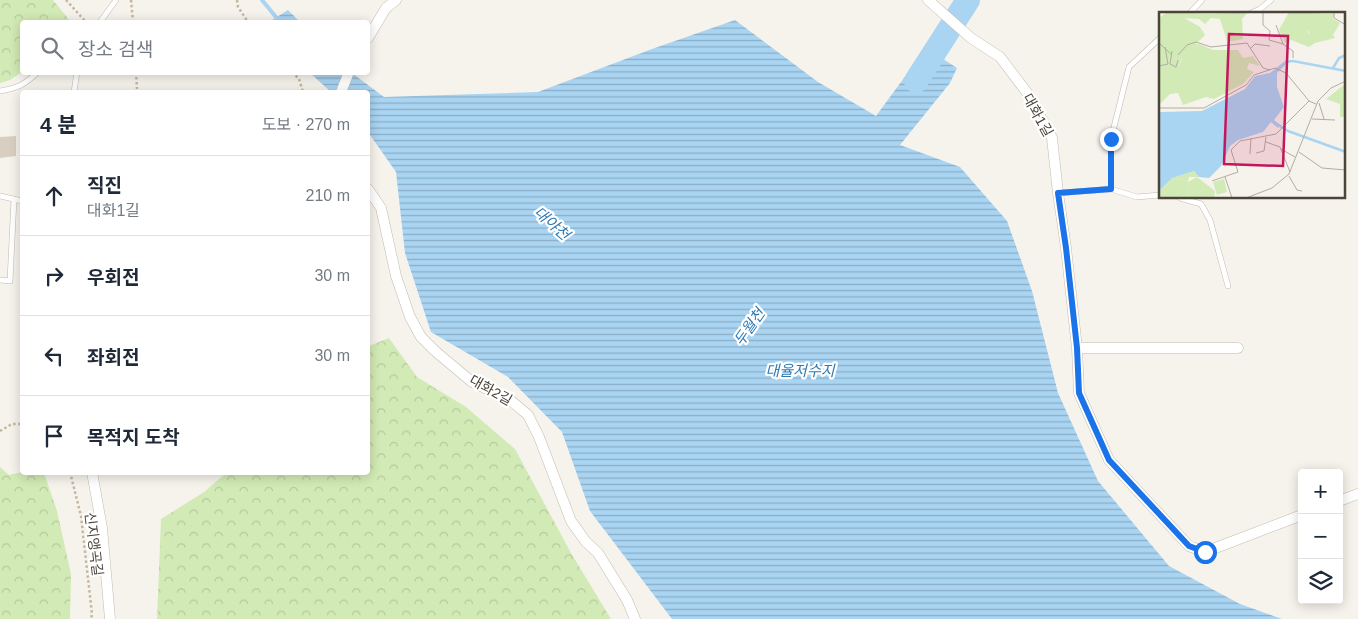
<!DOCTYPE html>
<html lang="ko">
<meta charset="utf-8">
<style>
:root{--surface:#fff;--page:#f6f6f7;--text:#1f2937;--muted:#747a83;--line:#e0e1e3}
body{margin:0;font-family:Helvetica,"Noto Sans KR",sans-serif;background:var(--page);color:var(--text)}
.controls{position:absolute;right:15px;bottom:15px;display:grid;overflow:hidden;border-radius:5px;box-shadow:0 2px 12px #0003}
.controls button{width:45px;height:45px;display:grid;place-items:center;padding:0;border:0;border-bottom:1px solid var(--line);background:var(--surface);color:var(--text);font:25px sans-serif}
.stop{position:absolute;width:15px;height:15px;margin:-11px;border:4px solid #1a73e8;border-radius:50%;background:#fff}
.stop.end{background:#1a73e8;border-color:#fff;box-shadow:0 1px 5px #0008}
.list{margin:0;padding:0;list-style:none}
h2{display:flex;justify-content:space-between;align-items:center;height:65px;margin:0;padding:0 20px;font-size:21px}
h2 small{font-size:16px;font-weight:400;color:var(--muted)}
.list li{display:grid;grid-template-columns:32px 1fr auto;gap:15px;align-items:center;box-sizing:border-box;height:80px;padding:0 20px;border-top:1px solid var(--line)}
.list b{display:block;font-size:19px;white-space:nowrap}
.list p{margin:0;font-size:16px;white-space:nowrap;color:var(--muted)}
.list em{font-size:16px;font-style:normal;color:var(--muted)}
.icon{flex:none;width:28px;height:28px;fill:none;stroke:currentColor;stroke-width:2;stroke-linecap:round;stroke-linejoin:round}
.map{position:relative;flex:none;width:1358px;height:619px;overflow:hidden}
.search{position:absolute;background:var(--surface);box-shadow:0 2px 12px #0003;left:20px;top:20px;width:350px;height:55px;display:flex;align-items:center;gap:12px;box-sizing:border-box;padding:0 18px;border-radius:5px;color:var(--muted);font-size:19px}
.panel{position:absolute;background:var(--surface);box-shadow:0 2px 12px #0003;left:20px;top:90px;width:350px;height:385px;border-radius:5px}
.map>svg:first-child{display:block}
.forest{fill:url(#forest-crowns)}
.water{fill:url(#water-rules)}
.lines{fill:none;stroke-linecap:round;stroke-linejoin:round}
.stream{stroke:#a9d4f2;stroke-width:4}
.river{stroke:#a9d4f2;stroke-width:24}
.building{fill:#d8cfc1}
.service-casing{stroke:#c2bbae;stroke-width:6}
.minor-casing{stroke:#c2bbae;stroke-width:11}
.path{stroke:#c4b79f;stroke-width:2.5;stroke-dasharray:2.5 2.5;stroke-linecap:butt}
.service{stroke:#fff;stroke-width:5}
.minor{stroke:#fff;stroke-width:10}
.route{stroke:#1a73e8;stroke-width:6}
.labels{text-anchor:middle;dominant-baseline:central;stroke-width:4.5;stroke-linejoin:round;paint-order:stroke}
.street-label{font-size:14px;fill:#4b4439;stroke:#fff}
.water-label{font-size:15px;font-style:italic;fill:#2e7ab2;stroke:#fff}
.inset-river{fill:none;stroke:#a9d4f2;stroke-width:2.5}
.inset-road{fill:none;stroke:#b2ada4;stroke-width:1}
.view{fill:#c2185b;fill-opacity:0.15;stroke:#c2185b;stroke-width:2.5}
.inset-edge{fill:none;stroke:#4b4439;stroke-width:2.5}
</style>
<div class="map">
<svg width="1358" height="619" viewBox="0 0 1358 619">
<defs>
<pattern id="forest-crowns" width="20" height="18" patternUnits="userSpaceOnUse" patternTransform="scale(1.25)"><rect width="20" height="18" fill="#d2eab5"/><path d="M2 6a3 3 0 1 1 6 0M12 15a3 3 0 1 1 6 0" fill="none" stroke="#b6ca9c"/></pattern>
<pattern id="water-rules" width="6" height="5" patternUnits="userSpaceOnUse" patternTransform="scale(1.25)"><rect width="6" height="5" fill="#a9d4f2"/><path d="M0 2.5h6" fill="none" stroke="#8caec5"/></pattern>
</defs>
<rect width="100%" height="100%" fill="#f6f3ec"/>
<path class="forest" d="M0,0h53l18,22h-49v50l-12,8 -10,3z
M389,338l28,39 49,30 49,42 56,104 40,66h-454l4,-100 43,-27 22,-19 142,-1v-115l1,-11z
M0,467l9,8 13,-3 22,1 13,38 14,63 -1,45h-70z"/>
<path class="water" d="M288,10l12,12h-31z
M735,20l83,62 58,34 50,-68 31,20 -7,15 -50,62 60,22 47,54 25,70 26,102 40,88 71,85 71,38 42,15h-610l-82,-108 -28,-79 -54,-55 -77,-45 -26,-79 -9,-81 -28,-40v-40h-37l-21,-19h42l32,24 154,-5 114,-43z"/>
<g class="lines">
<path class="stream" d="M262,0l18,22"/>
<path class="river" d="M916,81l52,-81"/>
</g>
<path class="building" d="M16,136v20l-16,2v-21z"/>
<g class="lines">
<defs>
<path id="service" d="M1189,14l13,-14
M1249,14l11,-5 11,-9
M100,22l16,-22
M0,91c18,-3 24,-6 38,-19
M74,92l3,-20
M1111,189v-50l18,-72 31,-29
M1058,193l53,-4 26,8 23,-2
M0,196l22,5
M1180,198l21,6 9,16 18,66
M0,280l10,1 4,-82"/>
<path id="minor" d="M928,0l43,38 29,19 28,37 24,44 6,55 8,55 11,100 2,45 30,67 80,86 16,6 97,-37
M368,38l18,-30 10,-8
M341,92l8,-20
M368,189l13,19 15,68 14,41 11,20 14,14 37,31 37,17 19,16 11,22 32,84 15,21 12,11 29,47 8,19
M1077,348h161
M92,472l10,56 8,91
M1339,501l19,-7"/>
</defs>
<use href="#service" class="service-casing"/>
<use href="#minor" class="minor-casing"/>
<path class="path" d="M66,0l20,22
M131,0l2,22
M237,0l1,7 10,15
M136,72l1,17
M292,72l7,7 4,13
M0,431l12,-7h10
M70,472l11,44 11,98 -1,5"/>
<use href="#service" class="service"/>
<use href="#minor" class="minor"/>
</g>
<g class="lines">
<path class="route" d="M1111,139v50l-53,4 8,55 11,100 2,45 30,67 80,86 16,6"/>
</g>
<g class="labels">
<g class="street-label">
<text transform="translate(1038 115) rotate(61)">대화1길</text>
<text transform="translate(491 390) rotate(29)">대화2길</text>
<text transform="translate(94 544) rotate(83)">신지앵곡길</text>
</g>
<g class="water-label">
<text transform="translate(552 223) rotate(41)">대야천</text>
<text transform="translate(749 327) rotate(-55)">두월천</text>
<text x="800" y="370">대율저수지</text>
</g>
</g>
<g transform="translate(1159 12)">
<rect width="186" height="186" fill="#f6f3ec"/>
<path d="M8,0h7l26,15 5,8 -24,24 -2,9h-20v-50zM23,167l6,5 1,14h-30v-7l15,-11zM65,167l3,13 -10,3 -4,-13z" fill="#d2eab5"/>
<path d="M15,0l34,2 40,-2 -6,7 1,20 -10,2h-6l-7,-22 -9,-1 -6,6 -6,-5 -17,-1zM130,0l45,2 -1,5 7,4 -7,12 2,3 -20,5 -5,-5 -2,-13 -7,11 8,11 -18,-7 -6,3 -6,-13zM32,32h8l14,6h25l5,8 10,-2 7,10 -11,-3 -2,6 7,3 -11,12 -29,15 -8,-2 -23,8 -5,-12 -8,1 -11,11v-37h20l5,-17zM186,72h1l-1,41 -1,-8h-4v-13l-14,-5zM35,159l5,6h-10l-1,5 9,-5 18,14 -1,7h-25l-1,-14 -6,-5 -8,1 -15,11 13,-13z" fill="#d2eab5"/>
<path d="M150,8l3,3 -4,9 7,11 -6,4 -10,-8z" fill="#d2eab5"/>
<path d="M126,49l1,3 -9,9v14l7,20 -10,13 6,5 -2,3 -7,-6 -8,10 -25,8 -8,6 -9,20 -12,12 -10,-1 -5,-6 -22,7 -13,13v-79l43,-1 43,-22 10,-13 15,-3z" fill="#a9d4f2"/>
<path class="inset-river" d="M126,50l8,-1 53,10M174,56l6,-10 7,-3M118,112l11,7 58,21"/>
<path class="inset-road" d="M175,0v6l12,7M104,1v12l7,6 -1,9 14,4 10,7v7M117,13l7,19M0,31l12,11M92,36l4,-4 15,2M13,39l-2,13 6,3 2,-7M19,43l9,-10 9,-3 15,5 36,-4 16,25 7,2M0,54l9,-2 -3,-17M160,91l5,16M0,96h45l42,-23 8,-10 21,-7 11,5 23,28 7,3M153,107l23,1M107,130l14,5 10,25M122,137l14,8M140,140l23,16 24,2M97,141l8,-2 2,-14M91,142l1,-16M130,164l8,14 5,1M66,165l7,21M53,169l26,-9 -7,-22 9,-9 36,-7 33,-33M87,186l26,-10 17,-14 29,-73 13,-13 15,-7"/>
<path class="view" d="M70,22l59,2 -5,130 -59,-2z"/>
<rect width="186" height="186" class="inset-edge"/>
</g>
</svg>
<div class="controls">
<button>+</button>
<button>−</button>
<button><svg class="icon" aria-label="layers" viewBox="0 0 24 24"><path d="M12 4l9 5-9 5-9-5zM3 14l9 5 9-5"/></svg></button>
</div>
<div class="stop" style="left:1205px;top:552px"></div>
<div class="stop end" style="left:1111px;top:139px"></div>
<div class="search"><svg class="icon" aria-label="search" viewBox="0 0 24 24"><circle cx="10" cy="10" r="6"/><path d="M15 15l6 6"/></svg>장소 검색</div>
<section class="panel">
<h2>4 분<small>도보 · 270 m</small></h2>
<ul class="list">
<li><svg class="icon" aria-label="ahead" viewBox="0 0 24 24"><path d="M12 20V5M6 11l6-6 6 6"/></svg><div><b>직진</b><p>대화1길</p></div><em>210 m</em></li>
<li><svg class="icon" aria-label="right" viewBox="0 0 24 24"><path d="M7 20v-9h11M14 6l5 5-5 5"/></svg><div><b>우회전</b></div><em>30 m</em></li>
<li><svg class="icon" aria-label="left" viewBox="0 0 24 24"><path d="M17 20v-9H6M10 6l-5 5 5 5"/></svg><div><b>좌회전</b></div><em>30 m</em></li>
<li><svg class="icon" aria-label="arrive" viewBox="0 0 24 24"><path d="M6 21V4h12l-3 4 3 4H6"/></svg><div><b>목적지 도착</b></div></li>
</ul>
</section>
</div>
